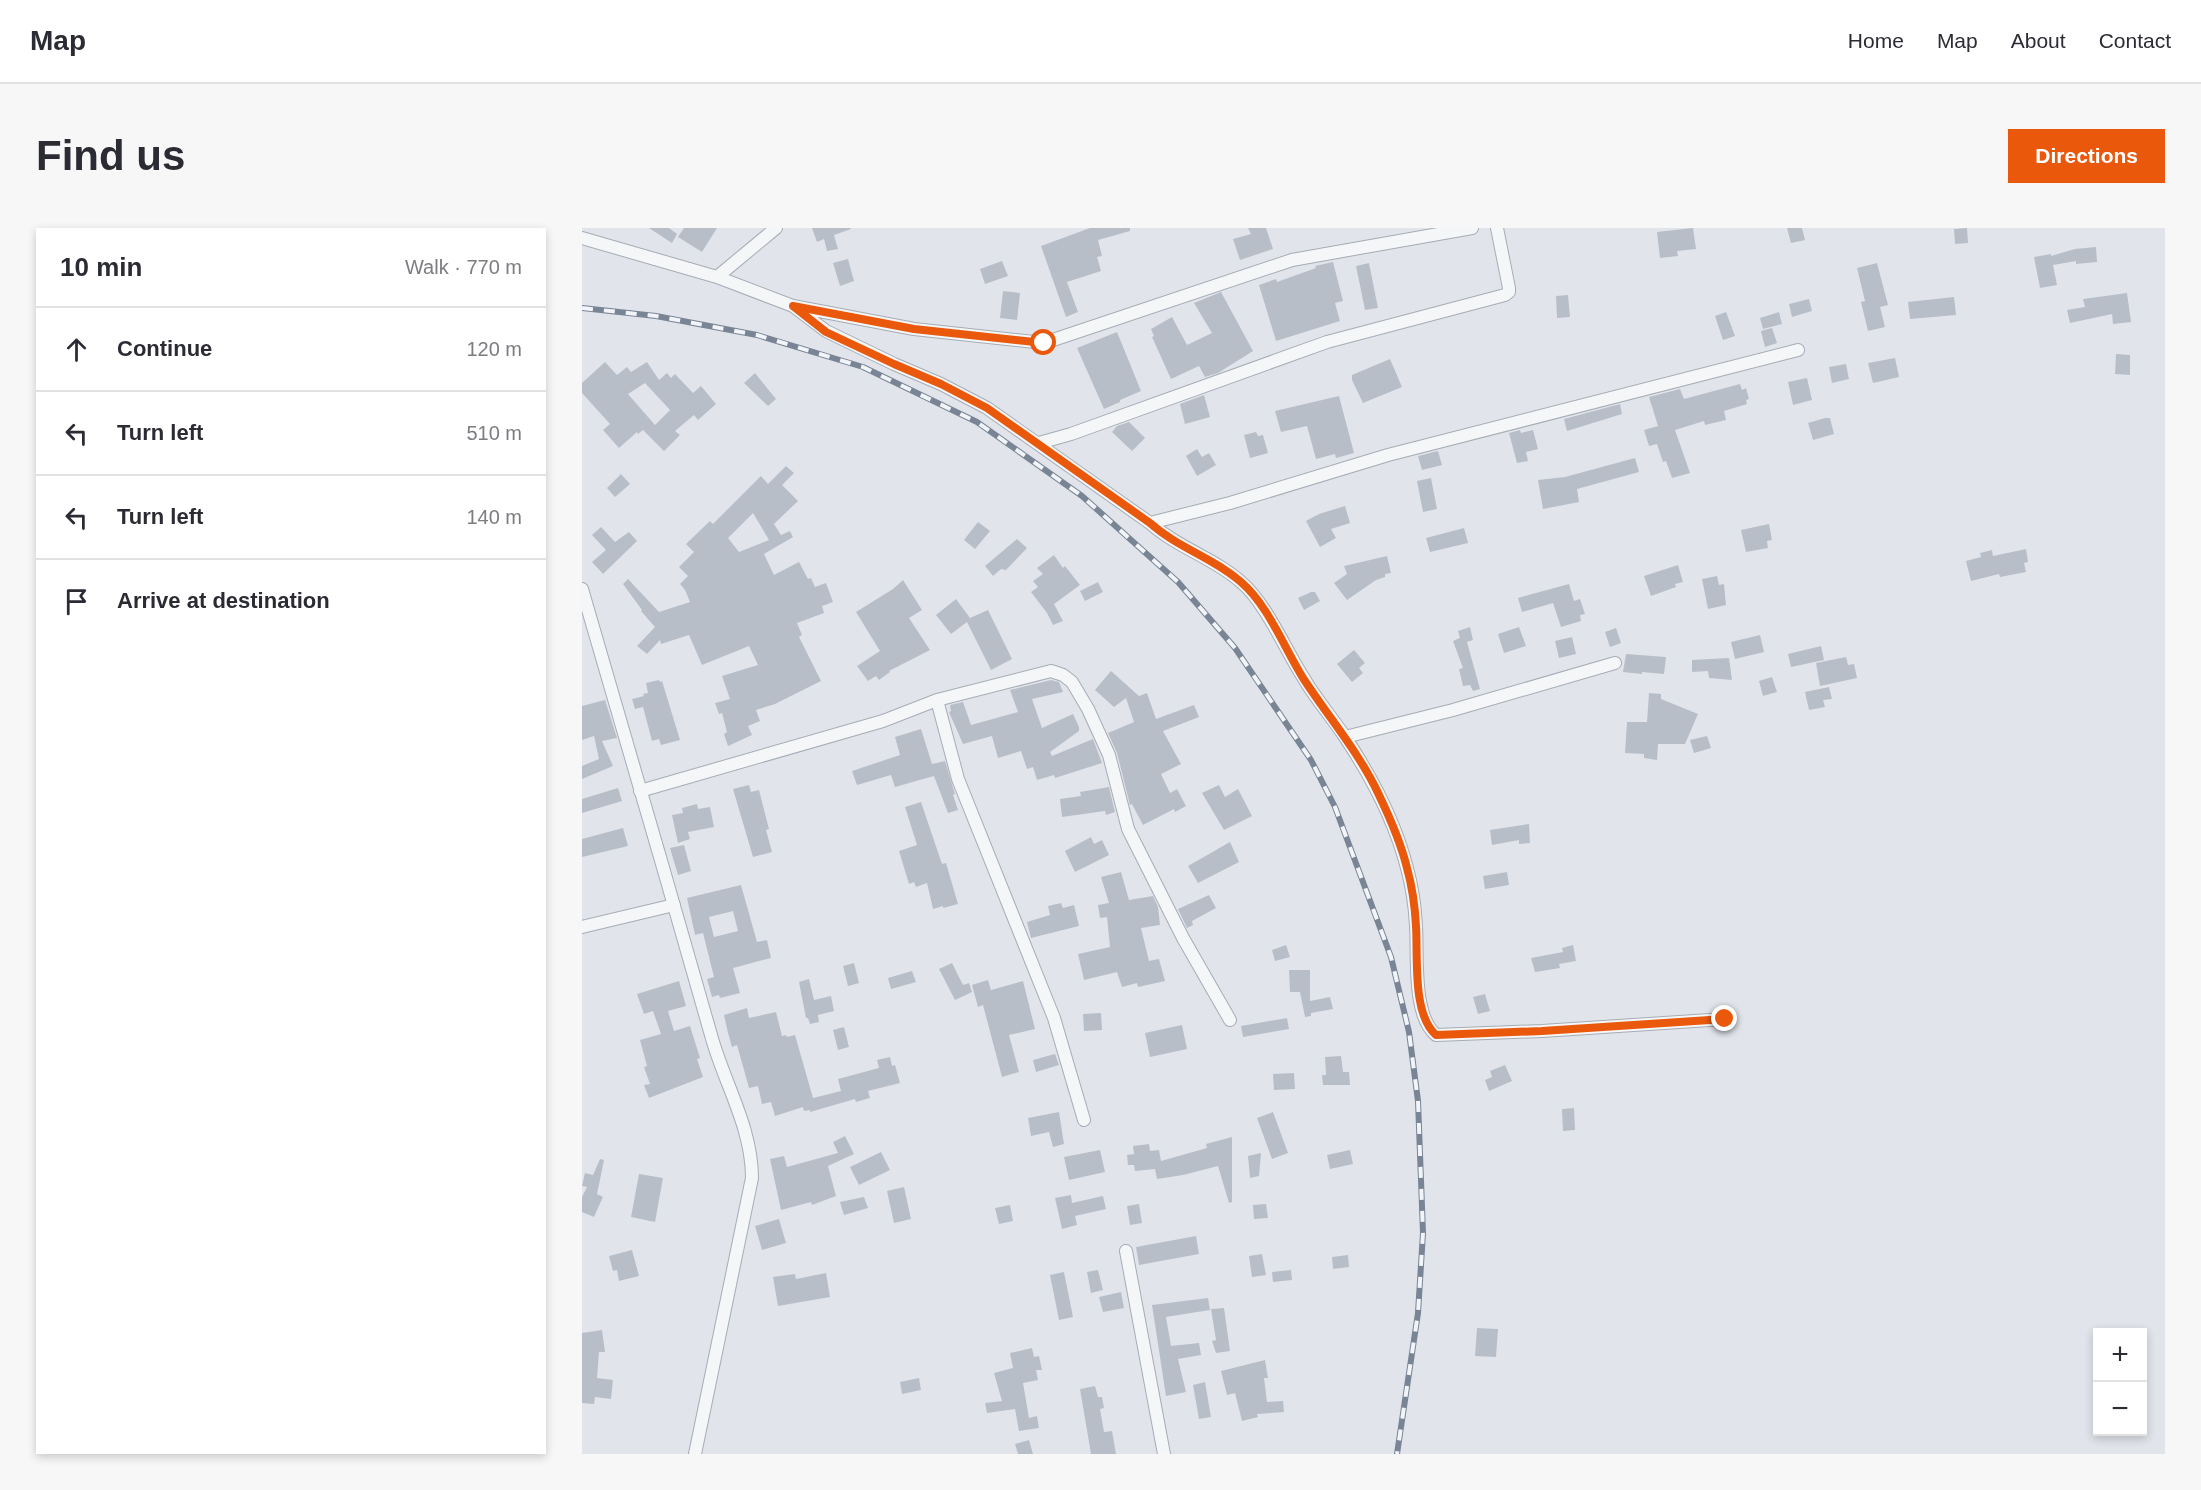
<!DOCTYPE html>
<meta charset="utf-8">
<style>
:root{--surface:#fff;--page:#f7f7f7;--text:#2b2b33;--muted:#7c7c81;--line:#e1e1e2;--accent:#ea580c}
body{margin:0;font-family:Arial,sans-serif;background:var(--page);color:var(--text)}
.controls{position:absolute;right:18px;bottom:18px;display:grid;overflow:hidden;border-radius:0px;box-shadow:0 3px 9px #0003}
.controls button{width:54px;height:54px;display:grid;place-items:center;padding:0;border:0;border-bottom:2px solid var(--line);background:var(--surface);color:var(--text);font:30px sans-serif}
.stop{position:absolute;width:18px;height:18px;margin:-14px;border:4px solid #ea580c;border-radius:50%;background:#fff}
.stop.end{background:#ea580c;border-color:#fff;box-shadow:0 2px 6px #0008}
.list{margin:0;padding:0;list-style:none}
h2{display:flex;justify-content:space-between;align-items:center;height:78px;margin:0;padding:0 24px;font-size:26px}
h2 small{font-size:20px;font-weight:400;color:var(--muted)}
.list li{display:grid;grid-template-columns:39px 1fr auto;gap:18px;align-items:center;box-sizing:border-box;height:84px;padding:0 24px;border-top:2px solid var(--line)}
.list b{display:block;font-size:22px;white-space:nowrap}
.list em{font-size:20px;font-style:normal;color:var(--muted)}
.icon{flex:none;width:33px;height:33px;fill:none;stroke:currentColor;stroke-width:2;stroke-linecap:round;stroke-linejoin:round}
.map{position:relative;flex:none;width:1583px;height:1226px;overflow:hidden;border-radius:0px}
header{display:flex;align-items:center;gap:36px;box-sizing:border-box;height:84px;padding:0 30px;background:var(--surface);border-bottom:2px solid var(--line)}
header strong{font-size:28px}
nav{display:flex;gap:33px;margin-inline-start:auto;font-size:21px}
.intro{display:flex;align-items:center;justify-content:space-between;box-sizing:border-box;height:144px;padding:0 36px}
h1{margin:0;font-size:42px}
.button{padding:15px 27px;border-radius:0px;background:var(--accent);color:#fff;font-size:21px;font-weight:700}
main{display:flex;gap:36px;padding:0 36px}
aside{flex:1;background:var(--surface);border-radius:0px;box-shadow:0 3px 9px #0003}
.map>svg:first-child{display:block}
.building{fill:#b8bec8;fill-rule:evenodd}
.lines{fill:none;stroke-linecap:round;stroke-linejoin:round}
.street-casing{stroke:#a6acb5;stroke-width:14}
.street{stroke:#f4f6f8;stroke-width:12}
.rail-casing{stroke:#798495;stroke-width:6}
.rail{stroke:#f1f4f8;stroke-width:4;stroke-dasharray:11;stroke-linecap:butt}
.route{stroke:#ea580c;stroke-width:8}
</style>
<header>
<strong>Map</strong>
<nav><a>Home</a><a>Map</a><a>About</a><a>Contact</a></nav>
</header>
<div class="intro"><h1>Find us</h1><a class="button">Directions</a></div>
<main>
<aside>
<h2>10 min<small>Walk · 770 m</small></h2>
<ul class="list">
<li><svg class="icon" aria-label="ahead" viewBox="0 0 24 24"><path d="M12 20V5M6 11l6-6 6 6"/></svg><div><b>Continue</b></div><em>120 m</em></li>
<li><svg class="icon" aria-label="left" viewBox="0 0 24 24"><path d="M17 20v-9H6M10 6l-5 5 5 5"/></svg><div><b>Turn left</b></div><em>510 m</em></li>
<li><svg class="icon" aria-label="left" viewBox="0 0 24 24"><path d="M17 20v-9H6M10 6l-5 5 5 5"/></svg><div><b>Turn left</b></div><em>140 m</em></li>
<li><svg class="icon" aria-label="arrive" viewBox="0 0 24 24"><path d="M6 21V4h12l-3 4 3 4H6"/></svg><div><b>Arrive at destination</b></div></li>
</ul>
</aside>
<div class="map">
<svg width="1583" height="1226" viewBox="0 0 1583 1226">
<rect width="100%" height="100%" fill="#e1e5eb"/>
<path class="building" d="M67,0h20l8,6 -5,9z
M102,0h33l-15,24 -24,-15z
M230,0h38l1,1 -17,6 4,14 -11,2 -3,-12 -7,3z
M508,0h40v3l-32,9 4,16 -5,1 4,14 -34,11 11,30 -12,5 -25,-71z
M666,0h18l7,21 -33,11 -7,-21 18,-5z
M1111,0l3,21 -19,2 1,5 -18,2 -3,-26z
M1205,0h15l3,12 -14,3z
M1385,0l1,15 -13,1 -1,-15z
M1514,19l1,15 -21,2v-3l-23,4 4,20 -17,3 -6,-31 17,-3v2l24,-7z
M266,31l6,22 -14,5 -7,-23z
M420,33l6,15 -23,8 -5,-15z
M751,34l10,39 -8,2 5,18 -64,20 -17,-56 17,-6 1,3 39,-14 -1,-2z
M787,35l9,45 -13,2 -9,-44z
M1295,35l11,42 -8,2 5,20 -17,4 -7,-29 4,-1 -8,-33z
M421,63l17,2 -3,27 -17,-2z
M639,64l32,59 -35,22 -13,4 -6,-11 -28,13 -19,-42 2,-1 -3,-7 21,-12 15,28 25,-12 -18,-30z
M1545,65l4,29 -18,2 -1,-10 -42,9 -3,-13 18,-3 -2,-8z
M986,67l2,22 -13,1 -1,-22z
M1372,69l2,18 -46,4 -2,-17z
M1227,71l3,12 -20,6 -3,-13z
M1144,84l9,24 -12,4 -8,-24z
M1197,84l3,12 -19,5 -3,-11z
M1190,100l5,15 -12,4 -4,-16z
M535,104l24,59 -21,9v2l-16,7 -27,-61z
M1534,126l14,1v20l-15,-1z
M1313,130l4,19 -26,6 -5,-20z
M808,131l12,28 -39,16 -11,-23v-5z
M23,134l12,13 10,-8 4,5 16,-10 12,18 8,-7 4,5 4,-4 18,19 8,-7 15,18 -18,16 -4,-5 -19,16 5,4 -16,16 -21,-21 -5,4 -1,-2 -18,16 -16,-18 7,-6 -28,-31v-10zM63,155l25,27 -15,15 -27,-31z
M1264,136l3,15 -17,4 -3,-16z
M173,145l21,26 -8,7 -24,-23z
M1225,150l5,22 -19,5 -5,-23z
M1158,156l2,6 4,-2 3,11 -3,1 1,4 -23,7 2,9 -21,5 -1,-4 -29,9 15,43 -18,5 -6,-17 -3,1 -6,-18 -8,2 -5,-16 14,-4 -9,-29 31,-8 4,10z
M622,167l6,22 -25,7 -5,-20z
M757,168l15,57 -18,5 -1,-4 -19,5 -9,-33 -26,6 -6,-21z
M1038,176l2,10 -55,17 -3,-12z
M1243,190h5l4,16 -21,6 -5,-17z
M547,194l16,16 -13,13 -20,-19 5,-6z
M938,202l1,3 12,-3 5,19 -12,3 2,9 -11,2 -8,-30z
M674,204l2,4 5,-1 5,18 -18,5 -6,-23z
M615,221l5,8 7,-4 7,12 -19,11 -11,-20z
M856,223l4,14 -20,5 -4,-14z
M1053,230l4,14 -62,17 2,13 -36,7 -5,-29 27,-3z
M204,238l8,7 -12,12 16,16 -24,23 7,11 9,-4 3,6 -29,17 10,21 25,-13 9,17 3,-1 4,9 11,-4 7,19 -11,4 2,7 -27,10 5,12 -3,2 22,44 -46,23 -19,6 4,11 -12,5 4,9 -24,11 -4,-12 3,-2 -5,-19 -3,1 -4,-11 15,-4 -8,-23 36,-11 -9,-19 -47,19 -13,-30 -28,9 -1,-4 -13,14 -10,-8 18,-19 -14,-16 1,-1 -19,-26 5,-5 31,33 31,-10 -5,-12 -5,-6 8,-8 -9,-9 15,-15 -8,-8 24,-23 3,3 48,-48 7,8zM171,285l16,27 -30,12 -11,-14z
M39,246l9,10 -15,13 -8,-9z
M849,250l6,31 -14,3 -6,-31z
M763,278l5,17 -19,6 5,9 -16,9 -14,-26 13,-7z
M396,294l12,9 -15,18 -11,-9z
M1187,296l3,16 -5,1 1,7 -22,4 -5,-22z
M19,299l14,15 14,-10 8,9 -34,33 -11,-12 14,-12 -14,-15z
M882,300l4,15 -38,9 -4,-14z
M435,311l10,9 -21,22 -5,-1 -8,7 -8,-10z
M1444,321l2,13 -4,1 2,9 -26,5 -1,-3 -28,7 -5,-20 15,-4 -1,-4 12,-3 1,6z
M472,327l9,13 2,-2 15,19 -26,19 9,17 -10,4 -6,-12 -16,-21 7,-5 -5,-6 10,-7 -6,-6z
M805,328l4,17 -6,1v3l-9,3 -29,20 -13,-17 13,-9 -3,-8z
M1096,337l5,17 -8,2 1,3 -25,9 -7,-20z
M1135,348l2,9 5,-1 2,21 -18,4 -6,-30z
M321,352l19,30 -13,8 21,32 -41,21 1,1 -11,8 -3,-4 -8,5 -11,-15 23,-15 -24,-39 37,-23z
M516,354l5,10 -18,9 -5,-10z
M987,356l5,17 6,-2 5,15 -5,1 1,6 -20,6 -8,-24 -31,9 -4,-14z
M729,364h4l5,9 -16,9 -6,-12z
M374,371l14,19 18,-8 24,49 -21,11 -24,-48 -16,12 -15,-19z
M888,399l3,13 -6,2 13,47 -7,2 -3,-6 -7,1 -4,-17 4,-1 -10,-27 7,-3 -2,-7z
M937,399l7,19 -22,7 -6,-19z
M1034,400l5,15 -11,4 -5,-15z
M1178,407l4,17 -29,7 -4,-17z
M990,409l4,17 -17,4 -4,-17z
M1239,418l3,14 -33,7 -3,-13z
M772,422l11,13 -6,5 4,5 -11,9 -15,-18z
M1044,426l40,3 -2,17 -22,-2v2l-19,-2z
M1264,429l2,8 6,-1 3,14 -37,8 -4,-23z
M1147,430l3,22 -23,-2 -1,-7 -16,1v-12z
M529,443l28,25 8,-3 9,26 38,-14 5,12 -36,14 18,33 -20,10 9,19 7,-4 9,17 -11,6 -1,-3 -31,16 -11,-21 -2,1 -13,-52 -9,-20 26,-11 -8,-24 -12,9 -19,-17z
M1190,449l5,15 -14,4 -4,-15z
M77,452l1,2 2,-1 18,59 -19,5 -2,-6 -7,2 -9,-34 -8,2 -3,-10 12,-3 -1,-2 5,-1 -2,-10z
M469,452l8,2 4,10 -31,7 10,29 31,-14 6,13v4l-29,21 2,4 41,-17 9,24 -47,15 -1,-3 -17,5 -4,-13 -6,2 -6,-18 -23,7 -6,-22 -29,8 -14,-32 2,-1 -1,-6 13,-3 8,23 47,-13 -8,-22z
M1247,459l3,12 -9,1 2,7 -16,3 -4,-18z
M1067,465l12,1v5l37,15 -13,30h-27l-1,16 -13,-2v-4l-19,-1 2,-31h20z
M23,472l12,38 -15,3 11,25 -31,13v-13l17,-7 -5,-23 -12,4v-34z
M339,501l11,35 13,-3 10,33 -2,1 5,15 -10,3 -14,-37 -39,11 -4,-12 -34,10 -5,-14 48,-16 -5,-18z
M1125,508l4,12 -17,5 -4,-13z
M167,557l2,7 8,-2 10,39 -3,1 6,22 -19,5 -20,-68z
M637,557l6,12 13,-8 14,27 -28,14 -22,-37z
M527,559l6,25 -9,3 -1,-4 -43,6 -2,-18 21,-3 -1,-4z
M36,560l4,13 -40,12v-14z
M339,574l21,62 4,-1 12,41 -15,4v-2l-10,3 -6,-26 -11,4 -2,-5 -5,2 -10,-33 18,-6 -12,-38z
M115,576l1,5 12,-2 4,20 -26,5 2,7 -12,4 -6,-28 11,-2 -1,-5z
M947,596l1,19 -11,1v-4l-27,5 -2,-15z
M41,600l5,18 -46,11v-18z
M509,609l3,7 8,-4 7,15 -34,17 -10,-21z
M648,614l9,20 -41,21 -10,-17z
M102,617l7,26 -13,4 -8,-27z
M539,644l8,28 24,-4 5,11 2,18 -19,3 8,33 10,-2 6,22 -27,6 -1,-4 -15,4 -5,-15 -33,8 -6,-26 32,-7 -3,-30 -7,1 -2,-13 11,-2 -8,-26z
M925,644l2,13 -24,4 -2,-13z
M159,657l16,57 10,-2 4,18 -38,10 7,25 -20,5 -1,-3 -7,2 -5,-18 7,-2 -11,-44 -8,2 -8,-37zM151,683l5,20 -24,6 -5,-20z
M627,667l7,13 -24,13 1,4 -6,3 -9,-19z
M479,675l2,5 11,-3 5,21 -48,12 -4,-16 23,-7 -2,-9z
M704,717l4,12 -15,4 -3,-11z
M991,717l3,16 -17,3 1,4 -25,4 -4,-14 32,-6 -1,-4z
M272,735l5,20 -11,3 -5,-20z
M370,735l11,22 6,-2 3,9 -17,8 -16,-31z
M707,742h21v31l20,-4 3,12 -22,4v3l-6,1 -5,-25h-10z
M330,743l4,11 -25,7 -3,-11z
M227,751l5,21 17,-4 3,15 -16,4 1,7 -9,2 -2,-6h-2l-7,-36z
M406,752l3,10 32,-9 12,48 -26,6 10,37 -17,5 -19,-72 -5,2 -6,-22z
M97,753l7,25 -18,5 6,20 16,-5 10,32 -3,1 6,18 -54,21 -5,-13 6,-1 -6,-17 3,-1 -7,-26 21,-6 -8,-23 -9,3 -7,-20z
M903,766l5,17 -12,3 -5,-17z
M165,780l2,10 27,-6 6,24 4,-1 1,2 8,-2 18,63 28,-7 -3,-12 41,-11 -2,-8 13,-3 2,9 3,-1 5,18 -32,8 2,7 -14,4 -1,-3 -45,13v-2l-6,1 -1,-4 -28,9 -4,-14 -9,2 -4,-18 -9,2 -12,-43 -5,2 -4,-14 -4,-18z
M519,785l1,17 -18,1 -1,-17z
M705,790l2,11 -46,8 -2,-11z
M600,797l5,24 -37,8 -5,-24z
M262,799l5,20 -11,3 -5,-20z
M473,826l4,11 -23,7 -3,-12z
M759,828l2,16h6l1,13h-27l-1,-10h4l-1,-18z
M923,837l7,16 -23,10 -4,-11 7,-3 -2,-6z
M712,845l1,16 -21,1 -1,-16z
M992,880l1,22 -12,1 -1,-22z
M477,884l5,32 -11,3 -4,-15 -18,4 -3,-18z
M691,884l15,41 -16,6 -15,-41z
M263,908l9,18 -26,12 8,30 -24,9 -1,-3 -30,8 -11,-51 14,-3 3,11 51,-14 -5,-11z
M650,909v65l-3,1 -11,-37 -35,9 -26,4 -2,-10 -20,2 -1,-6h-6l-1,-10 7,-1 -1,-8 16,-2 1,7 9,-1 2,11 46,-13 -1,-4z
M518,922l5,22 -36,8 -5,-23z
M768,922l3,14 -23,5 -3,-14z
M299,924l9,18 -31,15 -9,-18z
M679,925l-2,23 -9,2 -2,-22z
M18,931l4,1 -7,34 6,3 -9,20 -12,-5v-15l5,-10 -5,-1 3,-13 8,2z
M57,946l24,4 -8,44 -24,-5z
M322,959l7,32 -17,4 -7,-32z
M489,967l1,8 31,-7 3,13 -31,7 2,9 -15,4 -7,-31z
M282,969l4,11 -24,7 -4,-13z
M557,976l3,19 -12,2 -3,-19z
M684,976l2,14 -14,1 -1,-14z
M428,977l3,16 -14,3 -4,-16z
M197,991l7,24 -24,7 -7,-24z
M614,1008l3,18 -60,11 -3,-18z
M50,1022l7,26 -20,5 -2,-11 -4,1 -4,-15z
M680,1026l4,21 -14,2 -3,-21z
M766,1027l1,12 -16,2 -1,-12z
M516,1042l5,20 -12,3 -4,-21z
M709,1042l1,10 -19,2 -1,-10z
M482,1044l9,45 -14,3 -9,-45z
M244,1045l4,24 -52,9 -5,-29 22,-3 1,5z
M539,1064l3,16 -21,4 -4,-15z
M626,1070l2,12 -44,7 5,29 28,-3 2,12 -23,4 8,33 -20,4 -14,-91z
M642,1080l6,43 -14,2 -4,-12 4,-1 -5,-31z
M895,1100l21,1 -2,28 -21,-1z
M20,1102l3,22h-6l-2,26 16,2 -2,19 -16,-2 -1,7 -12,-1v-70z
M450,1120l2,9 5,-1 3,14h-6l2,10 -15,3 6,35 8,-2 2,12 -20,3 -4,-22 -28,4 -2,-10 17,-2 -8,-28 19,-5 -3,-15z
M683,1132l3,18h-4l3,24 16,-1 1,11 -27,2 1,3 -16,4 -7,-28 -8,2 -6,-24z
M337,1150l2,12 -19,4 -2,-12z
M623,1154l6,35 -12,2 -6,-34z
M513,1158l3,11h4l2,11 -4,1 4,23 8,-1 4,23h-25l-11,-65z
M447,1212l4,14h-15l-3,-10z"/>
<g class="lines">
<defs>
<path id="street" d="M0,10l135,39 76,29 121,23 130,14 248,-83 180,-32
M135,49l59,-49
M211,78l33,25 68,33 47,20 46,24 163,115c28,25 64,35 91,59 25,21 44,67 62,95 12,21 28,39 42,60 26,39 50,84 62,131 5,18 8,39 9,58 2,29 -4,89 20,109l106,-4 183,-12
M457,215l32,-9 256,-92 178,-47 4,-3v-4l-12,-60
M568,295l80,-20 158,-48 410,-105
M0,361c43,149 87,297 129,446 13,48 41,92 41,143l-57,276
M355,472l21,79 96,239 30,102
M763,509l108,-27 162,-47
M58,563l243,-70 54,-21 114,-29 12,4 9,7 16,27 21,46 19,74 55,109 47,82
M0,699l92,-22
M544,1023l38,203"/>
</defs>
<use href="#street" class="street-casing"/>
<use href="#street" class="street"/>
<defs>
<path id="rail" d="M0,80l74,8 101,19 106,32 114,55 105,74 96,86 57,66 76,112 24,47 56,150 18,75 9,69 5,132 -5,80 -21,141"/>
</defs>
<use href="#rail" class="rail-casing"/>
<use href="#rail" class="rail"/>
</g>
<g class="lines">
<path class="route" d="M462,115l-130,-14 -121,-23 33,26 68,32 47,20 46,24 163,115c28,25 64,35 91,59 28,24 44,68 64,99 25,38 55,73 74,114 11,23 22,48 28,73 5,18 8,39 9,58 2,30 -4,88 20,109l106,-4 183,-12"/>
</g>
</svg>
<div class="controls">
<button>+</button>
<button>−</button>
</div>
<div class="stop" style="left:462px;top:115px"></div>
<div class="stop end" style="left:1143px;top:791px"></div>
</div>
</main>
